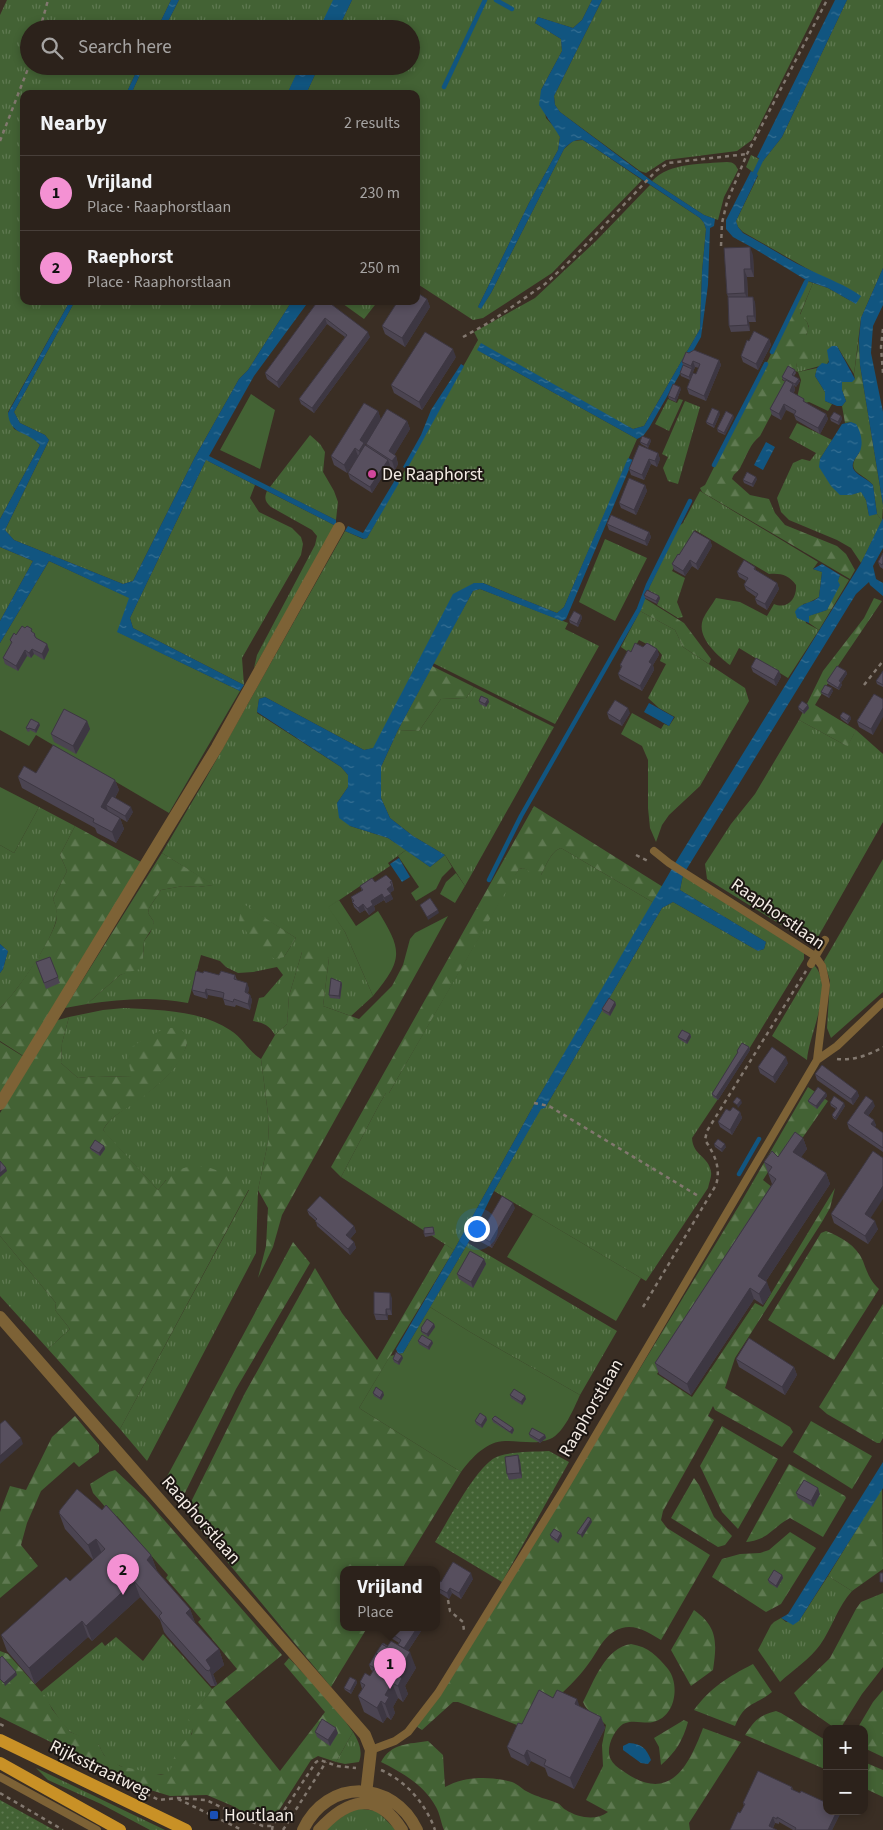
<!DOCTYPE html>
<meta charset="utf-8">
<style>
:root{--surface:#2c221b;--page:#382f28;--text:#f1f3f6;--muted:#a6a4a3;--line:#483f3a;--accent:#f491d3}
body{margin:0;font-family:"Source Sans 3",sans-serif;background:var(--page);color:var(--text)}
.controls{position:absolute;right:15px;bottom:15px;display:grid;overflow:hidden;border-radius:10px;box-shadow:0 2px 8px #0003}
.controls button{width:45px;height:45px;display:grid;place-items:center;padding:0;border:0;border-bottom:1px solid var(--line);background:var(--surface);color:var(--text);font:25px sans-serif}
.you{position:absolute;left:476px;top:1228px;width:18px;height:18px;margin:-12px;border:4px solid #fff;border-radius:50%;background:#1a73e8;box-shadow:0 0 0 8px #1a73e833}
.badge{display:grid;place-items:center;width:32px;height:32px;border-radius:50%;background:var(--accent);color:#111;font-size:16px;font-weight:700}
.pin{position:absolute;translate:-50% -41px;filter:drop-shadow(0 1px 2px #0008)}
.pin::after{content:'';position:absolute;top:26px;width:18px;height:15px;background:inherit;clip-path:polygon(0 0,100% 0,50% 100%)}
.popup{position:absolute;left:340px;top:1566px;width:100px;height:65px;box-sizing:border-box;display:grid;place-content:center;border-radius:10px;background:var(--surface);filter:drop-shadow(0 1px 4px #0005);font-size:16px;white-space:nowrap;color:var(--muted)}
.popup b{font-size:19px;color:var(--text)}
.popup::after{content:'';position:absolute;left:50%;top:100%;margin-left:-10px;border:10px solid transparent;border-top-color:var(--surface)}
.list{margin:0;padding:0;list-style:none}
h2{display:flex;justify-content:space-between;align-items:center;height:65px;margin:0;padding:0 20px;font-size:21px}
h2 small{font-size:16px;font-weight:400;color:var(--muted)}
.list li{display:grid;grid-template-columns:32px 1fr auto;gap:15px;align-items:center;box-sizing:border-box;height:75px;padding:0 20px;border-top:1px solid var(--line)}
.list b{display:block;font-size:19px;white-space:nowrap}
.list p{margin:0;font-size:16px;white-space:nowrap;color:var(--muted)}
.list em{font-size:16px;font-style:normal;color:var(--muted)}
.icon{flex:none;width:28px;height:28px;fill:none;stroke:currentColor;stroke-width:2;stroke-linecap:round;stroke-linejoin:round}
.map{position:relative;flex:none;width:883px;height:1830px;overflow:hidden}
.search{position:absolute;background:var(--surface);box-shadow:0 2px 8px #0003;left:20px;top:20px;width:400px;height:55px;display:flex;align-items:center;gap:12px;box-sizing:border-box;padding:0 18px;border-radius:28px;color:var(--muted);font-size:19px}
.panel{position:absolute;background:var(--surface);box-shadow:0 2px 8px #0003;left:20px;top:90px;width:400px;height:215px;border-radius:10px}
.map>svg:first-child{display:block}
.grass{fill:url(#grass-tufts);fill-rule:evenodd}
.forest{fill:url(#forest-firs)}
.park{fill:url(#park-dots)}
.garden{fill:#436234}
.water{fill:url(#water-ripples)}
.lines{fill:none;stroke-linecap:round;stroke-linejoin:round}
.stream{stroke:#115580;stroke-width:4.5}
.path{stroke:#82786f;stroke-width:2.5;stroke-dasharray:4 4;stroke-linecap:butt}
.service{stroke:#7d6236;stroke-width:8}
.minor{stroke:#7d6236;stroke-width:12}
.primary{stroke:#c99126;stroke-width:12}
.wall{fill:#4b4451}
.shaded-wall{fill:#3d3742}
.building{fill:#574f5e;stroke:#3d3742}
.hotel-dot{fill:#d1479c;stroke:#1d1713;stroke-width:2}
.transit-dot{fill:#1a4fb4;stroke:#1d1713;stroke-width:2}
.labels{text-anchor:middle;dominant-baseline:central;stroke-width:4;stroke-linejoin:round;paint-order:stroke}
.poi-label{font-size:18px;fill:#f4ece5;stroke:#1d1713;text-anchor:start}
.street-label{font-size:18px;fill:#f4ece5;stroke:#1d1713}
</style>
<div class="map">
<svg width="883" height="1830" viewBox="0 0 883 1830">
<defs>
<pattern id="grass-tufts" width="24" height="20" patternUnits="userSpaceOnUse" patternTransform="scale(1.25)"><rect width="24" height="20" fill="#436234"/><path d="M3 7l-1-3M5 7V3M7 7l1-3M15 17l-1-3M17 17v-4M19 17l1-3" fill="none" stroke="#5f7951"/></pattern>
<pattern id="forest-firs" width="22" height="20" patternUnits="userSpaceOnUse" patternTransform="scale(1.25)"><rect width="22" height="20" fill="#436234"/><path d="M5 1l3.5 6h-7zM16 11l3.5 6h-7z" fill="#5f7951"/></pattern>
<pattern id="park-dots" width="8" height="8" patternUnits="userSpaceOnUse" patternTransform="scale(1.25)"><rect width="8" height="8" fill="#436234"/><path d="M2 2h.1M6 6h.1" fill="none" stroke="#5f7951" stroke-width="1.8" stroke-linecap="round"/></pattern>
<pattern id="water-ripples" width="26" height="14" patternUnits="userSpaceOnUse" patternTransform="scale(1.25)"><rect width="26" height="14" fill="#115580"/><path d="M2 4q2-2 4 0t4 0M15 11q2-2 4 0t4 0" fill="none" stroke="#346e92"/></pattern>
</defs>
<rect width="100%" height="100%" fill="#3a2e24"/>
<path class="grass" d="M7,0h164l-14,29h-128v37h110l-13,28h-102v207h46l-62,111 6,17 19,9 7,7 -40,74v-504z
M179,0h155l-14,29h-156z
M352,0h240l-10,20 -9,8 -35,-11 -3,6 26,16 1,12 -21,39 5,28 10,11 4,8 -2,13 -29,53 -51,104 3,1 10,-15 73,-144 9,-8 10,-1 59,40 -90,93 -69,45 -10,2 -57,-37 3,-7 -3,-6v-176h-110l13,-28h92v-37h-73z
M602,0h220l-70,140 -15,11 -71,9 -20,13 -6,-2 -80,-59 -5,-7 -1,-9z
M847,0h36v268l-22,50 -7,56 -17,-28 -10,18 -29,8 -2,-9 13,-36 -2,-5 -7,-7 13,-32 15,5 28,16 -43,-32 -70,-40 -5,-5 -2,-6 22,-45 -12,-9 5,-12 12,6 19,-24z
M144,66h157l-14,28h-156z
M727,162c7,0 9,3 11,8l-14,27 -6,23 -14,-5 -52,-34c18,-19 51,-17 75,-19z
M650,185l50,33 4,5 2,6 -4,43 -2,57 -56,97 -11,3 -156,-79 160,89 -73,168 -7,6 -74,-30h-9l-64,96 -36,69 -10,2 -99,-53 -6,2 -2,14 84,54 7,8v12l-11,16 13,23 38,12 18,12 -18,13 2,3 -61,41 16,25 28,64 -22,20 -28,-10 6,-48 -27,-6 -13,44 -2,28 -12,11c-6,-10 -11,-12 -22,-14l6,-23 5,-1 19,-22 -6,-8 -24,5 -15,1 -12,-6 -6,-6 -19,-6 -13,48c-36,-7 -66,-4 -101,1l33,-29 13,-5 10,-12 1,-17 6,-8 4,-11 -6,-9 1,-5 12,-18 22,-4 15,1 15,-2 -51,-32 43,-73 140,-249 18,8 4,-1 111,-198 -4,-8 61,-34 61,-57zM242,904l54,34 -12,19z
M75,301h217l-44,69 -9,9 -44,78 -62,124 -10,3 -109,-44 -9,-10 44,-90 -4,-5 -25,-12 -6,-11z
M339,301h39l-14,18z
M668,399l9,4 2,-4 4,1 -14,31 -14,-7z
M685,401l15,6 -22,77 -10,-3 -5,-13 5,-11 -6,-3z
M797,423l35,17 -12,19 31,36 10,-4 5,9 3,15 8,-1 5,7 -21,42 -10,-15 -14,-8 -48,-20 -8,-8 -4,-14 16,-35 9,-4 8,2 6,-8 -27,-15z
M310,435l10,9 5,8 -2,20 11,19 4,11 -2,18 -66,-33z
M206,460l49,25 -5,13 9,14 33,16 9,9 2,7 -2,11 -59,103 2,27 -111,-57 -3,-10z
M267,491l69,35 -82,142 3,-13 58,-110 2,-9 -5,-6 -41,-23c-6,-5 -7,-9 -4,-16z
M700,491l118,71 -5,7 9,3 -3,25 -11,6 -5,1 3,19 13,7 -31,48 -49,-30 -9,17c-13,-10 -34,-28 -27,-46 3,-7 9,-14 13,-21l24,4 27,14 7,-12c14,6 23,-6 22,-19 -7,-10 -15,-12 -27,-11l-74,-44 -23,41 13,7 -8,24 6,15 -5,1 -21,-13 3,-7 -12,-8 30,-63 5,-4z
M605,539l42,19 -32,63 -36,-19z
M0,547l33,14 -33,60z
M480,589l88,34 -3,6 34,17 -44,78 -122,-61 40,-72z
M640,611l35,19 8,17 62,41 4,13 -49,85 -31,29 -7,10 -6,17 -6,-14 -2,-20v-48l-6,-14 -21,-12 11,-21 29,16 3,-5 5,2 6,-9 -16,-9 -11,-10 18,-34 -6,-3 2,-6 -4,-5 -19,-10 -8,14 -10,-7z
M474,687l80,40 -89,159 -20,-31 -32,-19 -23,-18 -9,-20v-31l17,-37 21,1 22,-32 25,-1z
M799,720l46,25h3l8,-15 27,24v68l-65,115 -6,5 -5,-1 -100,-62 -2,-15 26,-40 24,-30z
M39,807l36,19 -15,29 7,16 -14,28c2,5 4,10 4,15 0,21 -41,80 -57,94v-35l3,-4 5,-18 -8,-7v-99l14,8z
M561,848l93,55 -119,200 -81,147 -113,-73 39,-74 6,-10h3l124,-215 6,-9 4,-1 18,7c5,-9 10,-24 20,-27z
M883,859v133l-52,46 -4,-10 3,-47 -6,-20z
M683,875l121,78v6l-80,131 -32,48c1,18 17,18 19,34 1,4 -2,11 -3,16l-62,93 -152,-90 47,-83h4l117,-200 11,-6 85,49 6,-2 2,-7 -86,-52z
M814,965c21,22 -5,68 -7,95l-35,-24z
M124,1008c35,2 76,2 106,22 13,8 18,21 31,29l8,63 -1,20 -10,48 -2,63 -109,208 -27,-32 129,-239 -83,-10 -8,10 -52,-56 -3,-4c7,-13 18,-18 29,-26 24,-17 45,-32 55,-60l-55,33 -36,-1 -18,2 -17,-15 1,-20 7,-26 34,-7z
M0,1236l56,67 -1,7 15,19 -22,20 -48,-53z
M468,1243l149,88 -37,64 -110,-63 -40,-25z
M828,1576l24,15c-14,15 -20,37 -32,54 -10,14 -27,25 -40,37l-22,-32 13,-25 3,-3 7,-4 5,4 13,-1z
M163,1634l49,55 -23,31 5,4c-3,18 -15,35 -26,50 -14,3 -54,-6 -63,-18 -3,-3 -4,-7 -6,-11l-29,-13 -8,-9 -21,-31 61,-50 3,4 11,-9 27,24z
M353,1732c6,10 10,19 6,30l-14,2 -9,-2z
M36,1768l129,62h-15l-49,-26 -53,-24z
M355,1808l22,3 19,19h-73z"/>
<path class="forest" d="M808,281l5,2 -13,31 7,8 2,6 -3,7 3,6 -1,19 -12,3 2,9 -10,-4 -6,12 6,3 -28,53c-10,8 -13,19 -19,30 -2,6 -7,6 -9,13l18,16 19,4 6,14 10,12 52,21 9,8 9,16 -5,9 -148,-87 -2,-4 5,-3z
M859,339l1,26 23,140 -1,16 -5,-7 -4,-29c-11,-13 -29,-12 -14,-32l-8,-31 -6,1 -3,-17 4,-5 -4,-11v-8l13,-3 -1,-5z
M840,575l9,5 -30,50 -10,-7 -1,-7 19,-6z
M644,598l40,25 27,36 -2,5 -26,-17 -8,-17 -35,-19z
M874,598l8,3 -44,65 -23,39 41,25 -8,16 -3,-1 -46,-25 24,-49 41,-53z
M432,666l42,21 -8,11 -25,1 -22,32 -21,-1z
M534,806l129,81 -9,16 -93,-55c-10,3 -15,18 -20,27l-3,1 -15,-8 -4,1 -130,224h-3l-6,10 -39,74 -10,-10z
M75,826l66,36 -116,195 -25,-16v-33c17,-16 49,-64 56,-86 2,-8 0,-15 -3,-23l14,-28 -7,-16z
M162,853l52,32 -16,2 -15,-1 -22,4 -12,18 -1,5 6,9 -1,5 -9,14 -1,17 -3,11 -20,6 -33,29 -22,4z
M242,903l54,35 -12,19 -9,2 -16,-9 -20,-29z
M306,944l23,14 -6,48 36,13 33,-33 11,-21h18l-139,250 -9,32 -15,31 8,-32 2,-38 -10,-18 10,-48 1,-20 -8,-63 14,-24 12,-11 2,-28 13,-44z
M69,1017l-7,26 -1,20 17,15 18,-2 36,1 -6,-26c12,-8 46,-33 58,-19 5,5 3,12 1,18 -9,23 -34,41 -53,55 -11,7 -23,13 -29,25l55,60c5,-6 10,-13 16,-17 27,-17 52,1 75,16l-129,240 -72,-80 22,-20 -15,-19 1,-7 -56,-67v-123l53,-87 5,-6z
M0,1042l24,15 -24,42z
M808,1087l20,14 -27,39 -26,21 -12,19 14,11 -120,183 35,23 63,-94 8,4 72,-119 -5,20 -8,14 -87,136 -10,30 65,39 3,5 -11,15 -67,-37 -2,-4 -5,10 6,4 -51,91 -2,9 6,8 43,27 -49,85c-12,-7 -25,-16 -39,-12 -14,4 -20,15 -27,26 -18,30 -47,51 -73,73l-64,-25h-5l-31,28 -6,-4 170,-269 154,-253z
M826,1231c15,6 30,14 37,30 4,11 7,20 16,28l-45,71 -66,-40 53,-87z
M293,1242l17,21 -74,126 -56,114 -17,-19z
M445,1244l9,6 -95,158 102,64 -60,98h-57v58h23l-36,59 -145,-175 59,-119 70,-125 27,45 35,47z
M883,1304v134l-3,5h-3l-50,-29 -8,-7z
M75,1416l24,29v7l-20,15 -5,-5 -33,29 -14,32 -6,22 17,21 -38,32v-86l10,-26 16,4 26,-53z
M811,1421l61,35 -20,33 -59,-37z
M722,1426l56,33 -40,70 -16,-17 -22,-46z
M789,1464l56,32 1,2 -23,39 -33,-19c-19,10 -21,22 -44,24z
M115,1470l30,28 137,157 -57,47 55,69 45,-59 -41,-48 5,-6 45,48 19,26 -17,30 -18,-6 -7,4 -35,55 -10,7h-7l-24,-15 -28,-12 -37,1 -26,-8 -144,-71v-66l8,3 38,43 6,12 18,23 24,9 5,4 5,10 16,11 41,9 7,-2c6,-7 3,-9 6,-15 3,-8 11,-19 18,-24l1,-10 -5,-4 24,-31 25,-20 -39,-47 3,-3 -35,-41 2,-3 -51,-59 -2,2 -22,-25 -3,-9 19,-12z
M694,1478l5,7 15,32 18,19 -7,9 -7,2 -47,-29z
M882,1488l1,81 -31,22 -24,-15z
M790,1532l26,16 -35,56 -15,8 -54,-35 10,-18 18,-5 20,-1 9,-3z
M883,1593v74l-21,27 -22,35h-4l-34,-24 -8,-12 36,-35 26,-49 5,-7z
M694,1610c24,17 23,33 19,60l-22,16 -20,-36z
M631,1644c18,3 26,12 37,25 12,15 8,48 -15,53 -9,2 -20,-3 -30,2 -9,6 -17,23 -13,34 3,6 8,10 13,13 46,33 65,-3 80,-43l38,14 -52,81 1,7h-246c-3,-7 -4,-16 -8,-23 -12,-22 -33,-34 -55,-45 10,-19 28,-18 47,-21l15,14 2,32c20,-11 45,-11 67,-5 6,2 11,8 16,10 9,5 19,7 29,11 4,1 5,5 9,7 13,8 30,11 42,2l-22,-12 17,-34 -1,-21 4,-20c-7,-8 -19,-12 -23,-23 11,-21 22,-54 48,-58z
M753,1664l19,28c-17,14 -27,9 -37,34l-41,-16c17,-23 34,-33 59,-46z
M883,1690v67l-19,-9v-19h-7l16,-27z
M776,1711l5,2 46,28v29l-82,-35c10,-15 13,-19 31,-24z
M684,1720l4,2c-5,18 -12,30 -27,43l-2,-18 -5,-9z
M864,1762l19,8v27l-19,-9z"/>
<path class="park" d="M549,1451l20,11 -67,120 -67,-40c12,-19 44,-81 64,-86 16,-5 34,-4 50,-5z
M0,1800l54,30h-54z"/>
<path class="garden" d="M817,368l-2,8 10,16v9l7,3 -4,7 -19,-9 -4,1 -8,-5 4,-18 -3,-8z
M251,394l24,16 -15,59 -40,-19z
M49,561l81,37 -12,34 122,59 -71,122 -133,-78 -7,11 -29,-16v-87z
M0,787l39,20 -25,46 -14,-8z
M406,850l24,17 15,-12 7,12 -10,10 -6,12 -20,12 -5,-8 8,-6 -21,-31z
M456,873l9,13 -10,17 -15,-9 6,-12z
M339,900l17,26 22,-15c24,39 26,48 -5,85l-28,-64 -17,-25z
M448,916l-27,49h-18l7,-26 5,-6z
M533,1214l108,64 -25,43 -109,-64z
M430,1307l40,25 110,63c-6,13 -16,38 -30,44 -13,6 -29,2 -43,2 -19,-1 -35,16 -46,31l-102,-64 31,-52 13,-3z"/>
<path class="water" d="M171,0h8l-15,29h-7z
M333,0h19l-14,29h-19z
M592,0h10l-48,96 1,9 5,7 92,69 52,34 11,4 -1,7 -4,2 -2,57 -7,52 -52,91 -6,8 -6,3 -160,-89 4,-7 152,86 11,-3 56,-97 2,-57 4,-43 -2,-6 -4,-5 -117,-78c-9,-1 -13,3 -19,9l-73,144 -10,16 -3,-2 51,-104 29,-53 2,-13 -21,-32 2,-15 21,-39 -1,-12 -26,-16 3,-6 35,11 9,-8z
M835,0h12l-65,137 -19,24 -6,-4z
M139,66h5l-13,28h-5z
M300,66h19l-13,28h-19z
M751,171l7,4 -22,46 2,6 5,6c23,12 45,27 69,38 17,8 33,14 49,25l-5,8 -28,-16 -20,-7 -4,5 2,-6 -51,-31 -22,-12 -7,-8v-9z
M883,268v37l-10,21 -2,27 12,59v93l-23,-140 -1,-26 2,-21z
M70,301h5l-61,111 6,11 25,12 4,5 -44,90 9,10 109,44 10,-3 62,-124 44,-78 9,-9 44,-69h17l-55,75 -45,80 127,64v6l-130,-66 -76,158 3,10 111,57 -4,6 -123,-59 12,-34 -80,-37 -49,82v-22l33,-60 -33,-14v-28l40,-74c-13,-15 -30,-9 -32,-32z
M832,346h5l18,33 -3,3h-10v8l4,11 -4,5h-5l-12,-5v-9l-10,-16 2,-8 5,-5 5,1 2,-2 -2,-12z
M461,364l3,2 -57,103 -4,-2 18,-32 10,-25z
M851,422l5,2c4,6 7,16 5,24 -1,7 -12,14 -7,22 4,6 14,9 19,15l4,29 -8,2 -3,-16 -5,-8 -10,3h-11l-9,-9 -12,-19 1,-8 22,-35z
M766,442l9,5 -12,23 -9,-5z
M628,458l5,2 -67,159 -4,2 -82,-32 -7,2 -75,139 -17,37v31l9,20 23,18 32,19 -15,12 -42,-29 -38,-12 -11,-8 -2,-15 11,-16v-12l-7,-8 -84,-55 2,-13 6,-2 99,53 9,-2 80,-154 21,-11h9l74,30 7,-6z
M395,480l4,3 -32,55 -3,1 -19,-8 3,-5 15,7z
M883,518v30l-10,18 3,13 7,4v13l-13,-11 -1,-3 -13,12 -173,281 -3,15 86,52 -2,7 -6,2 -85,-49 -11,6 -117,200 -4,1 -47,82 -26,52 -65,110 -5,1 -2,-5 58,-99 81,-147 142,-243 184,-297z
M822,564l18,11 -2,6 2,4 -13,25 -18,6v7l-12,-5 -2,-6c5,-10 16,-8 24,-15l3,-25 -9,-3z
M649,703l25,14 -5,9 -25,-14z
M399,858l11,19 -8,5 -12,-18z
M0,944l8,7 -5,18 -3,4z
M883,1462v26l-84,133 -6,4 -12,-7 7,-4z
M629,1743c13,1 17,5 22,17l-3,4 -7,-1 -18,-13v-4z"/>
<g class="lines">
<path class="stream" d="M496,0l16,9
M444,87l41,-87
M752,179l11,-23
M772,352l34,-70
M714,465l52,-101
M489,880l32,-64 118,-207 9,-24 42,-84
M739,1174l20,-35"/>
<path class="path" d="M40,29l8,-29
M0,141l29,-75
M721,246l1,-23 5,-21 20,-48 80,-154
M883,329l-2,18 2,26
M463,337l27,-15 55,-38 28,-26 83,-87 12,-8 79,-9
M864,685l19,-24
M636,855l12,6
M837,1059c16,2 32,-4 46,-12
M534,1103l15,3 151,91
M643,1307l73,-122c5,-17 -1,-30 -11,-45l2,-9 99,-160
M448,1600l2,11 13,11 1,9
M0,1724l6,3
M67,1756l92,44 18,-2 29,2 49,23 8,3h9
M381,1770c25,11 45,34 54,60
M0,1793l63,37
M178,1799l64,31
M272,1830l1,-6 8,-9 35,-53 4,-2 17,6 19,2
M283,1830l43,-68"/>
<path class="service" d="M811,964l14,-24
M817,1060l20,-14 46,-44
M371,1750l24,-9 13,-9 30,-39 126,-204 253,-429 9,-75 -4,-19 -7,-10 -146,-93 -15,-12
M0,1777l97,53"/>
<path class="minor" d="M0,1104l217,-357 122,-219
M0,1317l365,418 6,15 -6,53
M303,1830c24,-52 90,-51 114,0
M319,1830c28,-31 58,-40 83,0"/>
<path class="primary" d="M0,1740l186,90
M0,1763l120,67"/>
</g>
<path class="wall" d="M753,255l1,22h-7l1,20 7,5 1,20h-7l1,9 -19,1 -2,-6 -1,-29 -1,-3z
M427,299l3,8 -25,40 -20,-13 -3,-8z
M318,301l52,36 -56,76 -13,-9 -2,-5 46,-62 -18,-13 -48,64 -12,-9 -2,-6z
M769,339l2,6 -13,25 -15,-8 -2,-6 8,-15z
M456,357l-34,53 -28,-17 -3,-8z
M719,360l2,5 -15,36 -17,-7 -2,-6 9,-14 3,-6 -4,-1 -5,13 -9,-4 -1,-3 3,-8 -1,-3z
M795,370l1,3 -2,3 6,5 -4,6 -2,-2 1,5 -2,4 11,5 1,4 21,11 2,5 -8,15 -24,-14 -2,-5v-1l-8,-4 -5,10 -9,-5 -2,-6 15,-28 -2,-1 -1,-3z
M681,389l-5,13 -7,-3 -1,-3z
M378,411l3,9 -16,25 2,1 -1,-2 41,-23 3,8 -16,26 2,1 2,8 -3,6 -6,-4 -17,27 -22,-14 -2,-6 10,-17 -11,17 -13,-8 -3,-9z
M720,414l-6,14 -7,-4 -1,-2z
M841,416l1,3 -3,6 -8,-4 -1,-3z
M734,417l-9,18 -7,-3 -1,-3z
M650,439l1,2 -3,7 -7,-4 -1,-2z
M658,453l2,6 -3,8 -6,-3 -7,16 -13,-5 -2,-6z
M757,479l-4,8 -9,-4 -1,-3z
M645,485l2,6 -11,24 -15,-7 -2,-5z
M607,524l42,8 2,5 -4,9 -38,-16z
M710,540l2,6 -14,24 -6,-4 -7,10 -11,-6 -2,-6 7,-9z
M883,553v16l-3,-2 -2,-5z
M755,567l1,4 21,12 2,6 -12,21 -10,-6 -2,-5 1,-2 -10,-7 -2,-5 2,-4 -7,-4 -2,-5z
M644,595l16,3 -3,6 -12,-6z
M581,615l1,3 -4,9 -8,-4 -1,-3z
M34,633l1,1 1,4 11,6 2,6 -5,10 -10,-6 -3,4 -4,-2 -9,15 -13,-7 -2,-6 8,-14 -1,-4 6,-5z
M643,647l14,2 2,6 -6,10 1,5 -12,21 -22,-12 -2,-5 3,-6 -1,-3 11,-13z
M751,667l28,4 2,6 -5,9 -23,-14z
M846,671l1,3 -6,9 1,2 -3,5 -11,-6 -1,-3z
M883,671v16l-6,-3 -1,-3z
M833,691l-4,7 -7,-4 -1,-2z
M874,694l-1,41 -14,-8 -2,-6z
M488,699l1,3 -3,5 -6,-3 -1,-3z
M798,707l11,1 -5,6 -5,-4z
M607,713h23l-8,13 -13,-7z
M840,716h10l1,3 -3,5 -7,-5z
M87,721l3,8 -14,25 -22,-12 -3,-8z
M40,725l-4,8 -6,-3 -1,2 -2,-1 -1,-3z
M36,773l79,7 4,10 -4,8 18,14 -6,10 -19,-11 12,7 4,11 -8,14 -19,-10 -2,-5 -73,-40 -4,-11z
M392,881l2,9 -4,3 3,6 -7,4 -2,-3 -10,6 1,4 -6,5 -4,-5 -5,3 -6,-6 -3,-10 11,-6 -2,-5 15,-4z
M50,957l10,26 -14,6 -10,-27z
M203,973l16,2h16l2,5 12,8 -1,5 2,2 2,5 -2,10 -14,-5 -1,2 -10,-2 -2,-7 -15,-3 -1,4 -13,-4 -2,-5z
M341,982l1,2 -2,15 -10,-1 -1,-3z
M615,1002l1,3 -6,11 -7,-4 -1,-3z
M690,1034l1,3 -4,7 -8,-5 -1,-2z
M749,1047l1,3 -32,50 -5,-3 -1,-3 26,-41 -1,-2z
M788,1063l-13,20 -15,-10 -2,-6z
M815,1074l42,17 2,5 -6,9 -36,-25z
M826,1093l1,3 -10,13 -8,-6 -1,-2z
M830,1103l15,3 -9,14 -3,-2 -1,-3 4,-6 -5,-3z
M875,1106l-7,10 8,9 -1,2 8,6v19l-34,-23 -2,-6z
M740,1112l2,6 -10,17 -12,-8 -2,-5z
M803,1138l4,11 -6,8 25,16 4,11 -64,97 5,12 -8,12 -9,-6 -63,96 -32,-21 -4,-11 117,-179 -8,-22 14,-5z
M714,1144l12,3 -4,5 -7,-5z
M104,1146l1,3 -5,7 -9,-6 -1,-2z
M515,1208l-23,40 -11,-6 -2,-6z
M307,1210l47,16 2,6 -6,7 4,3 2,6 -6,7 -33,-29 -1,-5 -7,-6z
M831,1214l39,4 8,11 -10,15 -34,-21z
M434,1230l1,5 -10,2 -1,-3z
M484,1259l2,5 -13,24 -14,-9 -2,-5z
M392,1298v17h-4v5h-12l-2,-6z
M434,1324l1,3 -7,10 -6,-4 -1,-5z
M418,1341l15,2 -4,7 -10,-6z
M403,1358l-4,7 -5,-3 -1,-3z
M736,1359l58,8 3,8 -12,20 -46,-28z
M373,1393l11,2 -3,5 -7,-4z
M510,1395l16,4 -4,6 -11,-7z
M486,1417l1,3 -5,8 -6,-4 -1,-3z
M492,1419l21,9 1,2 -2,4 -19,-12z
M529,1434l16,1 1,3 -6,5 -10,-6z
M518,1455l2,6 2,17 -13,2 -2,-6z
M796,1493l24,1 -7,13 -15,-9z
M59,1513l92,42 6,16 33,38 5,14 24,26 5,16 -11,9 4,10 -2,2h-4l-44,-50 -3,-4 -4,-12 -20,-23 -48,44 -4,-4 -53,47 -28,-33 -6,-16 69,-54 23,-21 -28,-31z
M561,1533l1,3 -4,7 -7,-5 -1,-3z
M782,1575l1,3 -6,10 -8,-5 -1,-3z
M473,1579l-12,20 -9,-6 -3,6 -11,-7 -2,-4v-2l5,-4z
M423,1628l-15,23 8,17 -11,18 3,8 -5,8 -5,-4 -5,9 2,6 -4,7 -4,-3 -4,6 -19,-11 -6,-16 4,-7 -2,-7 10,-6 3,-5 -2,-1 -2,-5 14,-22 5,3h11v-3l-8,-5 -2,-6z
M356,1680l1,3 -6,11 -6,-4 -1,-2z
M553,1698l26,8 22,11 4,11 -31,61 -26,-13 -3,-8 -14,-7 -3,5 -17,-9 -4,-10 15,-23z
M315,1732l23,1 -8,13 -13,-9z
M792,1787l1,3 47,24 -8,16h-39l-14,-8v2l-4,-1 -2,5 -29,-22 -1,-3z"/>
<path class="shaded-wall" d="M750,247l3,8 1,22 -3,-8z
M744,269l3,8 1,25 -3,-9z
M753,297l2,5 1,20 -2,-6z
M427,299l3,8 -25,40 -3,-9z
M747,316l2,6 1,9 -2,-6z
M325,318l2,6 -48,64 -2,-6z
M368,332l2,5 -56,76 -2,-5z
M769,339l2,6 -13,25 -2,-6z
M453,349l3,8 -34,53 -3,-8z
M719,360l2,5 -15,36 -2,-5z
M693,361l2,6 -5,13 -1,-3 3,-8 -1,-3z
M799,379l1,2 -4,6 -1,-3z
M793,384l2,6 -3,7 -2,-6z
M680,387l1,2 -5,13 -1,-3z
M784,404l2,6 -5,10 -2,-6z
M378,411l3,9 -16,25 2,6 -5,8 -3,-8 1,-11z
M719,411l1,3 -6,14 -1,-3z
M826,414l2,5 -8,15 -2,-6z
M733,415l1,2 -9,18 -1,-2z
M841,416l1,3 -3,6 -1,-3z
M407,421l3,8 -18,30 -3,-8z
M650,439l1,2 -3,7 -1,-3z
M355,448l3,8 -11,17 -3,-8z
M658,453l2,6 -3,8 -2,-6z
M396,456l2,8 -3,6 -3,-9z
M649,459l2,5 -7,16 -2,-5z
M388,460l2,5 -18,28 -2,-6z
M756,477l1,2 -4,8 -1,-3z
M645,485l2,6 -11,24 -2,-5z
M649,532l2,5 -4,9 -2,-5z
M710,540l2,6 -14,24 -2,-6z
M690,560l2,6 -7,10 -2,-5z
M777,583l2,6 -12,21 -2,-6z
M659,596l1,2 -3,6 -1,-3z
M581,615l1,3 -4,9 -1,-3z
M47,644l2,6 -5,10 -2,-6z
M32,649l2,5 -3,4 -2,-5z
M657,649l2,6 -6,10 1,5 -12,21 -2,-5 9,-24z
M25,650l2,6 -9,15 -2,-5z
M779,671l2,6 -5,9 -2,-6z
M846,671l1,3 -6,9 1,2 -3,5 -1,-2 1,-7z
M832,688l1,3 -4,7 -1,-3z
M488,699l1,3 -3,5 -1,-3z
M808,705l1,3 -5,6 -1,-3z
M628,708l2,5 -8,13 -2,-5z
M883,708v9l-10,18 -2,-6z
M850,716l1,3 -3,5 -1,-3z
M87,721l3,8 -14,25 -3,-8z
M39,723l1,2 -4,8 -1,-3z
M115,780l4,10 -9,17 -4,-2 2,6 -3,7 -4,-11z
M131,807l2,5 -6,10 -2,-6z
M120,818l4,11 -8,14 -4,-11z
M392,885l2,5 -5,4 -2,-5z
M382,894l2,6 -10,6 1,4 -6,5 -2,-6 4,-8z
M391,894l2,5 -7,4 -2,-5z
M363,904l2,6 -5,3 -2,-5z
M438,910l1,3 -11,7 -1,-3z
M341,982l1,2 -2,15 -1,-3z
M247,983l2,5 -2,9 -2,-5z
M206,989l2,6 -1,4 -2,-6z
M250,995l2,5 -2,10 -2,-6z
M615,1002l1,3 -6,11 -1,-3z
M690,1034l1,3 -4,7 -1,-3z
M749,1047l1,3 -32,50 -2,-3z
M786,1057l2,6 -13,20 -2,-6z
M857,1091l2,5 -6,9 -2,-6z
M826,1093l1,3 -10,13 -1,-3z
M741,1100l1,3 -4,5 -1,-3z
M873,1101l2,5 -9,13 -2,-6z
M844,1103l1,3 -9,14 -1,-2z
M740,1112l2,6 -10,17 -2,-5z
M874,1120l2,5 -3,5 -2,-6z
M803,1138l4,11 -10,14 -4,-11z
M725,1144l1,3 -4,5 -1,-3z
M104,1146l1,3 -5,7 -1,-3z
M6,1168l1,3 -7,6v-4z
M826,1173l4,11 -68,103 -4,-11z
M883,1186v13l-15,23 -3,-8z
M513,1203l2,5 -23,40 -2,-6z
M875,1221l3,8 -10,15 -3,-8z
M354,1226l2,6 -8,9 -2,-6z
M354,1242l2,6 -6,7 -2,-6z
M484,1259l2,5 -13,24 -2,-6z
M767,1282l4,11 -8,12 -4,-11z
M750,1288l4,11 -63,96 -4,-11z
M390,1293l2,5v17l-2,-6z
M386,1309l2,6v5l-2,-5z
M434,1324l1,3 -7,10 -1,-3z
M432,1341l1,2 -4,7 -1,-3z
M402,1356l1,2 -4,7 -1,-3z
M794,1367l3,8 -12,20 -3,-8z
M383,1392l1,3 -3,5 -1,-2z
M525,1396l1,3 -4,6 -1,-3z
M486,1417l1,3 -5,8 -1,-3z
M513,1428l1,2 -2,4 -2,-2z
M545,1435l1,3 -6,5 -1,-3z
M21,1438l2,6 -23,20v-8z
M518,1455l2,6 2,17 -2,-5z
M818,1488l2,6 -7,13 -2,-6z
M591,1519l1,3 -10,16 -1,-3z
M561,1533l1,3 -4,7 -1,-3z
M96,1539l6,15 -8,7 -6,-16z
M151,1555l6,16 -10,-11z
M471,1573l2,6 -12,20 -2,-6z
M782,1575l1,3 -6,10 -1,-2z
M134,1581l6,16 -48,44 -6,-15z
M450,1588l2,5 -3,6 -2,-6z
M190,1609l6,16 -10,-12z
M82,1621l6,16 -53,47 -6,-16z
M417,1628h6l-17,26 -2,-6z
M219,1649l5,16 -11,9 4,10 -2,2 -9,-26z
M410,1652l6,16 -11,18 3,8 -5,8 -5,-16 -1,-11z
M16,1672l1,3 -12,11 -1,-3z
M356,1680l1,3 -6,11 -1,-3z
M392,1683l6,15 -5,9 2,6 -4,7 -6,-16v-9z
M577,1699l4,11 -6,-6z
M381,1701l6,16 -4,6 -6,-15z
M601,1717l4,11 -31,61 -4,-11z
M336,1728l2,5 -8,13 -2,-6z
M527,1750l4,11 -3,5 -4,-10z
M837,1811h2l1,3 -8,16h-4z
M773,1817l2,6 -3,7 -3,-4z"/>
<path class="building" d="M750,247l1,22h-7l1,24 -18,1 -3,-46z
M416,292l11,7 -25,39 -20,-12 16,-25h18z
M728,297h25l1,19h-7l1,9 -19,1z
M318,301h9l41,31 -56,76 -13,-9 48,-64 -22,-17 -48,64 -12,-9z
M754,331l15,8 -13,25 -15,-8 6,-16 2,1z
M425,332l28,17 -34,53 -28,-17z
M694,350l25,10 -15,36 -17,-8 6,-15 3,1 4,-10 -7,-3 -2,5 -9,-4 4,-10 3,1z
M683,365l9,4 -3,8 -9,-4z
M788,366l7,4 -3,5 7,4 -4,5 -13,-7z
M786,380l7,4 -3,7 14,8 -1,2 23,13 -8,14 -24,-13 2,-4 -12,-7 -5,10 -9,-5z
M673,384l7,3 -5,12 -7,-3z
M364,403l14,8 -18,29 4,3 -5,8 -4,-3 -11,17 -13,-9z
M712,408l7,3 -6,14 -7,-3z
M387,409l20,12 -18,30 7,5 -4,5 -26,-17z
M726,411l7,4 -9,18 -7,-4z
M834,412l7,4 -3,6 -8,-4z
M642,436l8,3 -3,6 -7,-3z
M365,445l23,15 -18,27 -22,-14z
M639,445l19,8 -3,8 -6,-2 -7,16 -13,-6z
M747,472l9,5 -4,7 -9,-4z
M629,478l16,7 -11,25 -15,-7z
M611,515l38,17 -4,9 -38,-17z
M694,531l16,9 -14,24 -6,-4 -7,11 -11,-7 6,-10 1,1z
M883,553v10l-1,2 -4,-3z
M744,560l11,7 -1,2 23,14 -12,21 -10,-5 3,-5 -14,-9 4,-7 -11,-6z
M647,590l12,6 -3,5 -12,-6z
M574,611l7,4 -4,9 -8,-4z
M22,626l3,2 2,-2 5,3 -1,2 4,3 -1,1 2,3 11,6 -5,10 -10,-5 -3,4 -4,-3 -9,16 -13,-8 9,-16 -2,-2 4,-7 2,2z
M635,643l8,4 4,-4 10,6 -8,13 3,2 -12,22 -22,-12 4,-8 -2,-1 8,-15 3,2z
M756,658l23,13 -5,9 -23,-13z
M837,666l9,5 -7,10 2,1 -3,6 -11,-7z
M883,671v14l-7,-4z
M825,685l7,3 -4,7 -7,-3z
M874,694l9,5v9l-12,21 -14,-8z
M481,696l7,3 -3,5 -6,-3z
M615,700l13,8 -8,13 -13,-8z
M802,701l6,4 -5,6 -5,-4z
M64,709l23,12 -14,25 -22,-12z
M843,712l7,4 -3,5 -7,-5z
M31,719l8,4 -4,7 -6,-2 -1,1 -2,-1z
M53,745l62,35 -14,27 19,11 -8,14 -19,-10 1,-3 -76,-42 6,-11 12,7z
M112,796l19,11 -6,9 -19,-11z
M386,875l6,6 -2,1 2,3 -5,4 4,5 -7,4 -2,-4 -11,7 2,4 -6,4 -4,-5 -5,4 -6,-6 2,-1 -3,-4 12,-7 -3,-4 12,-8 3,4z
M430,898l8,12 -11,7 -7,-12z
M50,957l8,20 -14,6 -8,-21z
M196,971l7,2 1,-2 15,4 2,-4 14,4 -1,4 13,4 -2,9 5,3 -2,9 -14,-5 -1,3 -10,-3 1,-6 -3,-1 -15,-3 -1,4 -13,-3z
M331,978l10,4 -2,14 -10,-1z
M609,998l6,4 -6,11 -7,-4z
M682,1030l8,4 -4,7 -8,-4z
M742,1043l7,4 -33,50 -4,-3 26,-42 -1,-1z
M772,1047l14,10 -13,20 -15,-10z
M822,1065l35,26 -6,8 -36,-25z
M818,1087l8,6 -10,13 -8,-5z
M834,1096l10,7 -9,15 -3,-3 5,-7 -7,-5z
M866,1096l7,5 -9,12 10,7 -3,4 12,9v15l-36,-25z
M737,1097l4,3 -4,5 -4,-3z
M733,1107l7,5 -10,18 -12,-8 8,-13 4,2z
M795,1132l8,6 -10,14 33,21 -68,103 9,6 -8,12 -9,-6 -63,96 -32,-21 121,-184 -8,-6 4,-6 -8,-5 8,-11 6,6z
M718,1139l7,5 -4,5 -7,-5z
M95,1140l9,6 -5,7 -9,-5z
M873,1151l10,7v28l-18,28 10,7 -10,15 -34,-22z
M0,1161l6,7 -6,5z
M320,1196l34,30 -8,9 8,7 -6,7 -33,-28 2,-2 -10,-9z
M502,1196l11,7 -23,39 -11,-6z
M433,1227l1,6 -10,1v-6z
M470,1251l14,8 -13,23 -14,-8z
M374,1292l16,1v16h-4v6l-12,-1z
M427,1319l7,5 -7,10 -6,-3 1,-2 -1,-1z
M422,1335l10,6 -4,6 -10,-6z
M749,1338l45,29 -12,20 -46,-28z
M396,1352l6,4 -4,6 -5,-3z
M376,1387l7,5 -3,6 -7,-5z
M514,1389l11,7 -4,6 -11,-7z
M480,1413l6,4 -5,8 -6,-4z
M495,1416l18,12 -3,4 -18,-13z
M5,1420l16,18 -21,18v-32z
M532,1428l13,7 -6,5 -10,-6z
M518,1455l2,18 -13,1 -2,-17z
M804,1480l14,8 -7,13 -15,-8z
M77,1489l25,21 4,-5 45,50 -4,5 43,49 -4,4 33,36 -13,11 5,8 -2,3 -3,-1 -44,-49 -3,-5 3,-3 -28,-32 -48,45 -4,-5 -53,47 -28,-33 65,-58 4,4 35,-32 -9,-10 -8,6 -29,-32 1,-3z
M588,1517l3,2 -10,16 -4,-2z
M554,1529l7,4 -4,7 -7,-5z
M453,1562l18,11 -12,20 -9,-5 -3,5 -11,-6v-1l3,-5 2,1z
M774,1570l8,5 -6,11 -8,-6z
M880,1573h3v9h-3z
M392,1628h25l-13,20 -6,-3 3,-5 -12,-8z
M391,1641l19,11 -13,23 5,3 -4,8 -6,-3 -7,12 4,2 -4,7 -4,-3 -4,7 -19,-12 7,-11 -5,-3 5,-9 5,3 12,-20 -6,-3 6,-9 5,3z
M383,1643l5,3 -1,1 -5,-3z
M376,1653l3,8 -4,7 -6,-3z
M2,1656l14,16 -12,11 -4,-4v-21z
M350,1677l6,3 -6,11 -6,-3z
M539,1690l14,8 4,-8 20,9 -2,5 26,13 -31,61 -26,-13 2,-5 -19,-10 -3,6 -17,-9 11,-24 4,1z
M322,1719l14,9 -8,12 -13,-8z
M758,1771l34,16 -1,2 9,4 1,-2 26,12v8h10l-9,19h-33l1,-2 -19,-11v2l-4,-2 -4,9 8,4h-47l8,-18 2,1 5,-9 -2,-1z"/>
<circle class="hotel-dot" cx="372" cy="474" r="5"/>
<rect class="transit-dot" x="209" y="1810" width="10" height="10" rx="2.5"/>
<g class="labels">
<g class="poi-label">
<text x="382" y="474">De Raaphorst</text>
<text x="224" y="1815">Houtlaan</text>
</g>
<g class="street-label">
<text transform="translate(778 914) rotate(35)">Raaphorstlaan</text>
<text transform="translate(591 1408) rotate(-60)">Raaphorstlaan</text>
<text transform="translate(201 1520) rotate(49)">Raaphorstlaan</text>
<text transform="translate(100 1769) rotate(26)">Rijksstraatweg</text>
</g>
</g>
</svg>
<div class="controls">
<button>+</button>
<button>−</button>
</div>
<div class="you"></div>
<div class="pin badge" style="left:390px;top:1689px">1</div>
<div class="popup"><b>Vrijland</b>Place</div>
<div class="pin badge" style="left:123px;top:1595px">2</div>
<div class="search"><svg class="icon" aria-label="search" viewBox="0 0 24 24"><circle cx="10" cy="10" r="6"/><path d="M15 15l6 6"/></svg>Search here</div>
<section class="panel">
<h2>Nearby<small>2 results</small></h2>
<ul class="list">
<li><span class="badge">1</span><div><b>Vrijland</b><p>Place · Raaphorstlaan</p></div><em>230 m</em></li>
<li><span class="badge">2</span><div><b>Raephorst</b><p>Place · Raaphorstlaan</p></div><em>250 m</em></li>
</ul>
</section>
</div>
